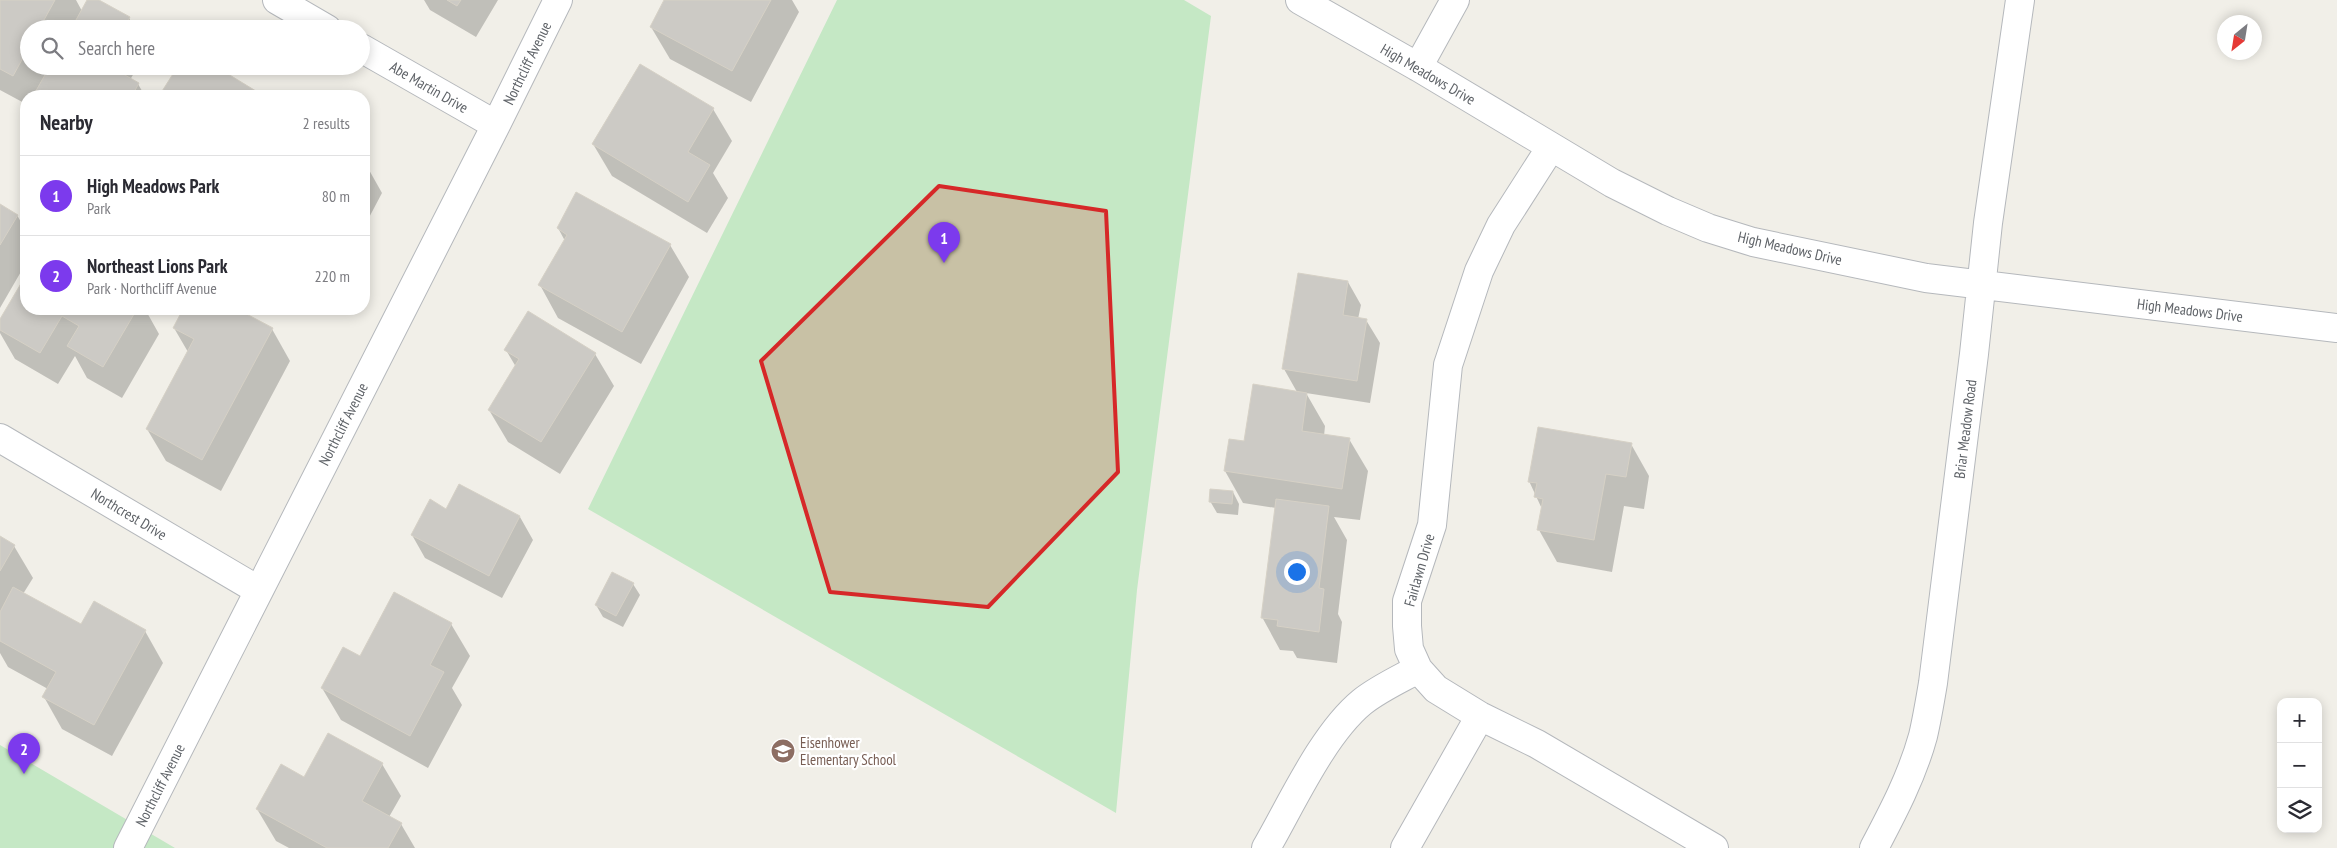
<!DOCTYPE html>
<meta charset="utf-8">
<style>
:root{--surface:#fff;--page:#f7f7f7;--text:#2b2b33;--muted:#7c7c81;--line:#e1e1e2;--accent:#7c3aed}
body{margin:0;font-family:"PT Sans Narrow",sans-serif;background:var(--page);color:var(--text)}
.controls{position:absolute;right:15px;bottom:15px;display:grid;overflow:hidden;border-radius:10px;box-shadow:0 2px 12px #0003}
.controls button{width:45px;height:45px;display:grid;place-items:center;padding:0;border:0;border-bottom:1px solid var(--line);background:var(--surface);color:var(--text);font:25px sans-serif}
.compass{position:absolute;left:2217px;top:15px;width:45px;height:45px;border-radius:50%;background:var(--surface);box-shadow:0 2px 12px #0003;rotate:210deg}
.you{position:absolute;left:1296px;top:571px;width:18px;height:18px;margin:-12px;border:4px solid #fff;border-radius:50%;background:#1a73e8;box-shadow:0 0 0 8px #1a73e833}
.badge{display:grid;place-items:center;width:32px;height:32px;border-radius:50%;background:var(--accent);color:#fff;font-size:16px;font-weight:700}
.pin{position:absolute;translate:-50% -41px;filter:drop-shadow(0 1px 2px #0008)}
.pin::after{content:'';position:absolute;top:26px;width:18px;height:15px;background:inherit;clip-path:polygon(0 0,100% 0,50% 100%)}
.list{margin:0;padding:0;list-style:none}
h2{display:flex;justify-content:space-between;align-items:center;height:65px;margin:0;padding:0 20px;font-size:21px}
h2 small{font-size:16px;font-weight:400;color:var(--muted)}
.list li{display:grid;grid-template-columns:32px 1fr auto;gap:15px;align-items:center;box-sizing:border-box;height:80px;padding:0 20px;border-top:1px solid var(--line)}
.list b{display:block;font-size:19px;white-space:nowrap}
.list p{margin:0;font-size:16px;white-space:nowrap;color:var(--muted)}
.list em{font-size:16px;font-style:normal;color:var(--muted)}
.icon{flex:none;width:28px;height:28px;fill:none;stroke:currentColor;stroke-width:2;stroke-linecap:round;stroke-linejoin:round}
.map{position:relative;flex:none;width:2337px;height:848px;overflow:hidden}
.search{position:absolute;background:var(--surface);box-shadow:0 2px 12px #0003;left:20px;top:20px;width:350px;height:55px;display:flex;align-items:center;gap:12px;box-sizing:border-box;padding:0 18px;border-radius:28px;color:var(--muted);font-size:19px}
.panel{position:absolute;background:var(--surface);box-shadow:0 2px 12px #0003;left:20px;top:90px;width:350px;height:225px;border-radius:20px}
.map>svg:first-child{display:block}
.green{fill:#c5e8c5}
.shadow{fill:#0003}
.building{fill:#cccac5;stroke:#d6d1c6}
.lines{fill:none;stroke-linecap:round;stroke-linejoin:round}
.minor-casing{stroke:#b5b8bc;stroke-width:30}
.minor{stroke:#fff;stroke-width:28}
.marked{fill:#d62828;fill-opacity:0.2;stroke:#d62828;stroke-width:4;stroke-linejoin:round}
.labels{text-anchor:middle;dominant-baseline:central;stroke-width:4.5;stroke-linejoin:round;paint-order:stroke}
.street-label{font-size:15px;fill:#5f6368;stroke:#fff}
.education-label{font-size:15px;fill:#785e54;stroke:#fff;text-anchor:start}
</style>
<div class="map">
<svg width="2337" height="848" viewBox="0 0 2337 848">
<rect width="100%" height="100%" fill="#f1efe8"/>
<path class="green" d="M837,0h347l27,16 -74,574 -21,223 -528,-304z
M0,745l175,103h-175z"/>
<path class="shadow" d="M0,0h76l6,11 7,-11h7l33,18 6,11h-106v37h109l-8,14 8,4 7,12h-119v8l-26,-14z
M424,0h74l-22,37 -46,-27z
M666,0h126l7,12 -48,90 -81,-43 -19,-32z
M179,66h33l50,30h-101z
M713,109l19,32 -19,32 15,25 -21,35 -95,-57 -19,-32z
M364,161l18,32 -18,34z
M0,205l17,10 9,16v32l-26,45z
M558,228l112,17 19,32 -48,87 -83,-46 -18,-33 25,-44z
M26,277v32h119l14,25 -37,64 -35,-20 -12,-22 -17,28 -43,-25 -15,-26v-12z
M1348,282l13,23 -3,14 8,1 14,23 -10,60 -64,-10 19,33 -1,10 25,3 19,32 -8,49 -26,-3 13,23 -9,74 4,8 -5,41 -40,-5 -4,-7 -13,-1 -18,-33 14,-109 -33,-5 -18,-32 21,-29 51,-50 -13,-23z
M185,309h49l38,20 18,32 -69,130 -55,-30 -19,-32 41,-77 -14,-24z
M506,350l89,4 19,32 -54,88 -52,-32 -19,-32 27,-43z
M1631,444l18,32 -5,33 -20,-3 -12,66 -55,-10 -18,-32 3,-21 -13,-28z
M460,485l60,32 13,23 -31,58 -77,-40 -13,-23 34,-24z
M1233,492l6,12 -1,11 -21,-2 -7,-12z
M0,538l14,8 19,32 -10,16 59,32 63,5 18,32 -51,93 -50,-27 -18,-32 4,-8 -40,-22 -8,-14z
M633,584l7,11 -17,32 -20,-10 -7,-12z
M451,624l19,32 -18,32 10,17 -34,63 -87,-48 -19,-32 38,-31z
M382,764l19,32 -12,21 12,7 14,24h-126l-13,-7 -19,-32z"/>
<path class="building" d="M0,0h55l-16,29h-10v18l-16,29 -13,-7z
M87,0h12l31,17 -7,12h-52z
M447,0h14l-4,6z
M664,0h107l-39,71 -82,-44z
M640,64l74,44 -26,44 22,13 -22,37 -96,-58z
M50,66h59l30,17 -7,13h-99z
M178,66h37l49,30h-105z
M576,192l95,52 -49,88 -84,-47 29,-50 -10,-7z
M0,204l18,11 -18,30z
M1298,273l50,8 -5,34 24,4 -10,62 -75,-12z
M26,275v34h111l-34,58 -36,-21 12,-20 -17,-10 -22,37 -40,-23v-11z
M183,309h54l36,19 -71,132 -56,-31 48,-90 -21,-11z
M528,311l68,42 -55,89 -53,-32 31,-51 -15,-9z
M1253,384l54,9 -5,38 48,7 -8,51 -118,-18 5,-32 15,2z
M1538,427l94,16 -6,34 -20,-3 -12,66 -57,-10 6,-31 -9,-2 3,-14 -9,-1z
M459,484l61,32 -31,60 -78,-41 19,-36 16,10z
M1210,489l23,2 -1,13 -23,-2z
M1276,499l53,7 -10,82 5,1 -5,43 -42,-6 1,-6 -17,-2z
M0,536l15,9 -15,26z
M612,572l22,11 -18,33 -21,-11z
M13,587l68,37 13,-23 52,29 -52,95 -52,-28 14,-25 -56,-31v-29z
M394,592l58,31 -22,42 14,7 -34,64 -89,-48 22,-41 17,9z
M328,733l55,30 -21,38 40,22 -14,25h-61l-71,-39 25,-45 23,13z"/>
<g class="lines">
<defs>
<path id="minor" d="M277,0l50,29
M1300,0l118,67 194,116 56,28 40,17 45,14 173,36 411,50
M361,48l135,77
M1418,67l37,-67
M1551,147l-50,78 -22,46 -31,94 -16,160 -25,76v25l2,23 9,20 18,20 44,27 57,28 177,104
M0,438l258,152
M128,848l368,-723 62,-125
M1266,848c26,-45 57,-114 96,-146 16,-13 38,-23 56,-33
M1405,848l75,-132
M1874,848c19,-36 38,-72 49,-112 4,-17 7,-35 10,-53l41,-329 14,-131 32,-223"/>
</defs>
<use href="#minor" class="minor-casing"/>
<use href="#minor" class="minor"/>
</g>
<path class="marked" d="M939,186l167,25 12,261 -130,135 -158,-15 -69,-231z"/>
<defs>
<symbol id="school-disc" viewBox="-11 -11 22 22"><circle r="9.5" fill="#8d6e63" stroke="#fff"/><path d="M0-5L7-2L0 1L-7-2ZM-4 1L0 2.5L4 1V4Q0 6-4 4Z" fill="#fff"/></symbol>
</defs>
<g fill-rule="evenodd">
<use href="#school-disc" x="769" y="737" width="28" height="28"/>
</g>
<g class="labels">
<g class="street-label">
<text transform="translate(527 63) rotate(-64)">Northcliff Avenue</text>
<text transform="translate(1428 74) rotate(30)">High Meadows Drive</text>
<text transform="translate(429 87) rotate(30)">Abe Martin Drive</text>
<text transform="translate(1790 248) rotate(13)">High Meadows Drive</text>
<text transform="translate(2190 310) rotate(7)">High Meadows Drive</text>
<text transform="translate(343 424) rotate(-63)">Northcliff Avenue</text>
<text transform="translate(1965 429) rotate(-83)">Briar Meadow Road</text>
<text transform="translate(129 514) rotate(31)">Northcrest Drive</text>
<text transform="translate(1419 570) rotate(-74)">Fairlawn Drive</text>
<text transform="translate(160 785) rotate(-63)">Northcliff Avenue</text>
</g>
<g class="education-label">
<text x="800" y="742">Eisenhower<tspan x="800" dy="17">Elementary School</tspan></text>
</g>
</g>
</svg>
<div class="controls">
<button>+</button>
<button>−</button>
<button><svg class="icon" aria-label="layers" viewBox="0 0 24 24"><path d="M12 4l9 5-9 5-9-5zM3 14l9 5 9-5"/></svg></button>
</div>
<svg class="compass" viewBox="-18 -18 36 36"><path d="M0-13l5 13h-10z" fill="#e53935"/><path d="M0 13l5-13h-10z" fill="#7c7c81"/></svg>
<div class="you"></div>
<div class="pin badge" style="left:944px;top:263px">1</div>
<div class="pin badge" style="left:24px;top:774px">2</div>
<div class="search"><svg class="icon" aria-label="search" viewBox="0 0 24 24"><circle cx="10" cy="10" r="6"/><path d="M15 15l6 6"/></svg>Search here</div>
<section class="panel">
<h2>Nearby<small>2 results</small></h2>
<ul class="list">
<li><span class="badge">1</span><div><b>High Meadows Park</b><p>Park</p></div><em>80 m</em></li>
<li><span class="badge">2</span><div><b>Northeast Lions Park</b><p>Park · Northcliff Avenue</p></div><em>220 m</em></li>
</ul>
</section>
</div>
